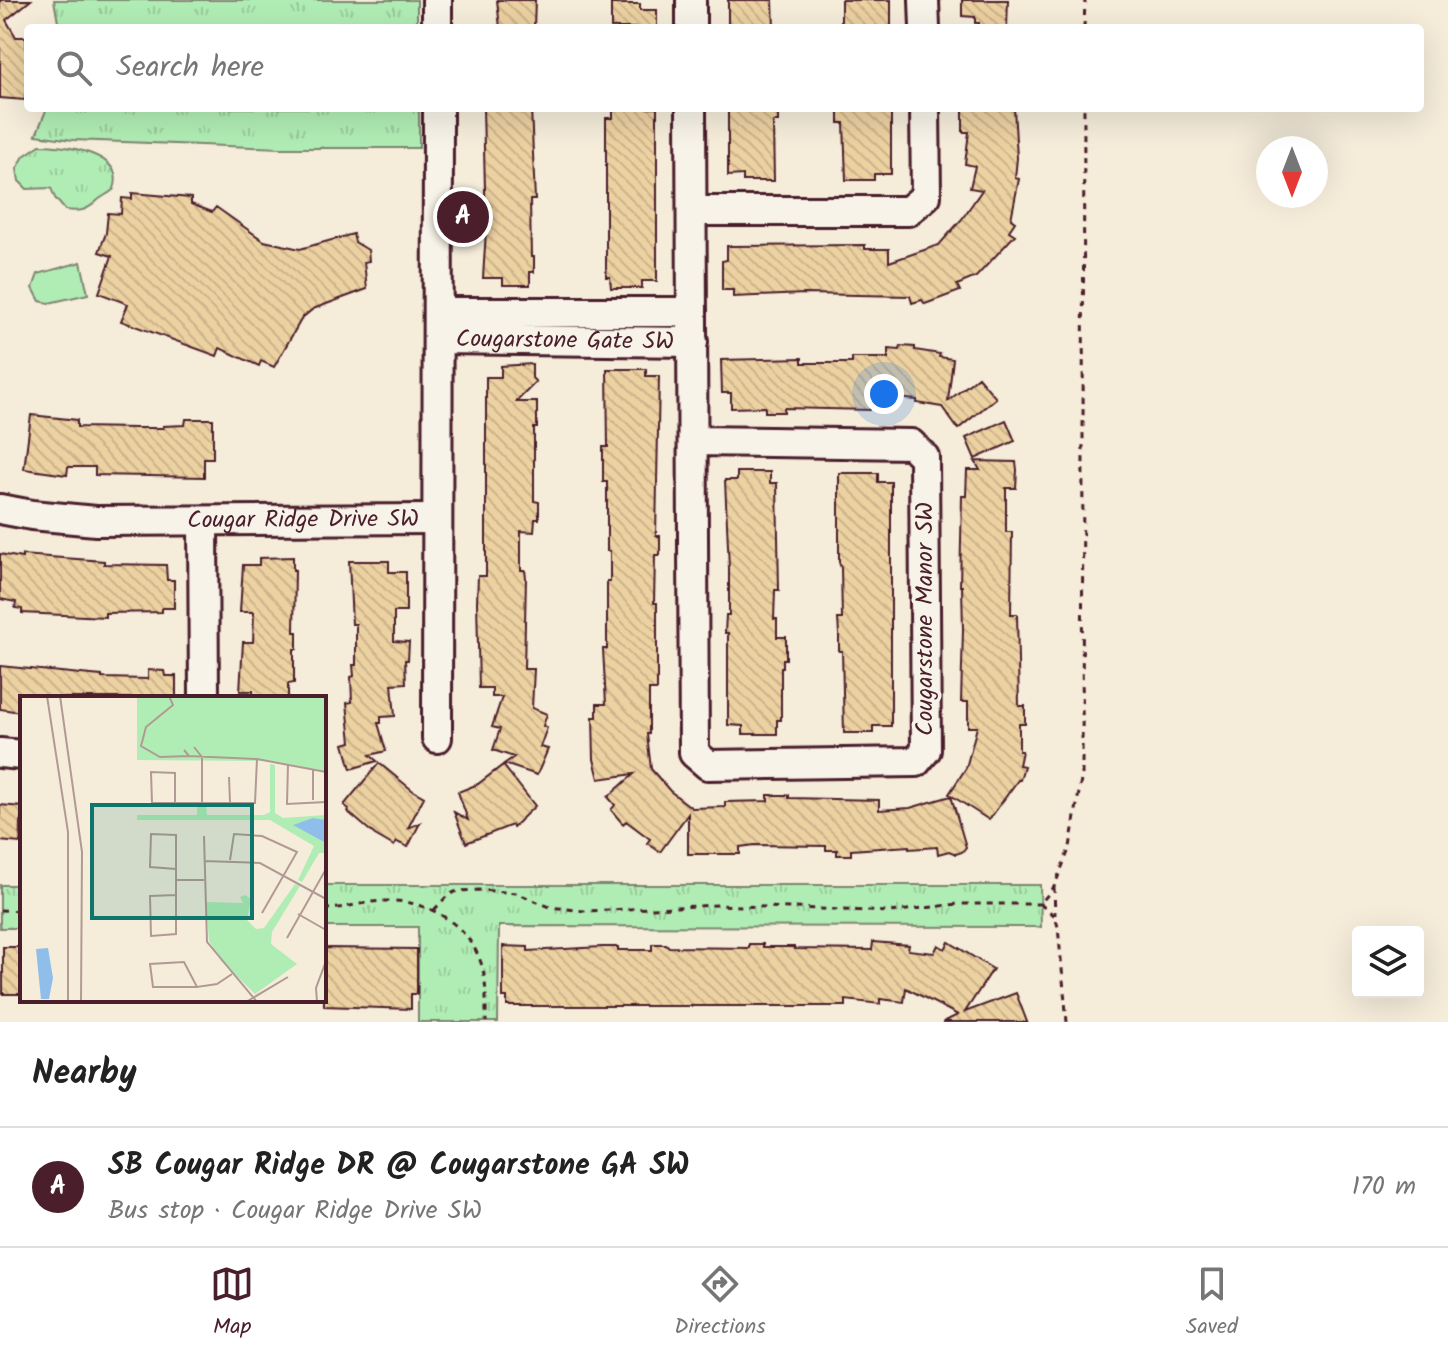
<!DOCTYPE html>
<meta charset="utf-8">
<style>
:root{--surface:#fff;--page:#f6f6f6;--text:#222;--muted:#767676;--line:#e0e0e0;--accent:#4a1f2b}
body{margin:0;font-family:Kalam,sans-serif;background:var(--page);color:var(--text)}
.controls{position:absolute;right:24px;bottom:24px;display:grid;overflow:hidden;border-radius:8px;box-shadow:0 8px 32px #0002}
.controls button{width:72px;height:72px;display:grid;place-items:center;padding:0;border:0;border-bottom:2px solid var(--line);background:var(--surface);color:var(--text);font:40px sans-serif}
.compass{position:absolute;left:1256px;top:136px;width:72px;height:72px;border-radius:50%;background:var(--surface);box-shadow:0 8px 32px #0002;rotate:180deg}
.you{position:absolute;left:884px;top:394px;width:28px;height:28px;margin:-20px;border:6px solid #fff;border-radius:50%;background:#1a73e8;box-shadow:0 0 0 12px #1a73e833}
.badge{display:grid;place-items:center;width:52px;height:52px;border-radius:50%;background:var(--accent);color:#fff;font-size:26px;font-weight:700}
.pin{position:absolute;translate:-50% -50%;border:4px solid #fff;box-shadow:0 2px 8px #0006}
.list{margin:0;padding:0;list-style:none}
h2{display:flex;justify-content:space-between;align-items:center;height:104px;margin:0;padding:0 32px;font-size:34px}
h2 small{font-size:26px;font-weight:400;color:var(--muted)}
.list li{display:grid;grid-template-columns:52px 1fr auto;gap:24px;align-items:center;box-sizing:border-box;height:120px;padding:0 32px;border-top:2px solid var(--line)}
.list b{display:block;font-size:30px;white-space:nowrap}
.list p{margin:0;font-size:26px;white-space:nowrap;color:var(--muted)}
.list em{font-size:26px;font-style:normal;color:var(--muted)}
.icon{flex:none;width:44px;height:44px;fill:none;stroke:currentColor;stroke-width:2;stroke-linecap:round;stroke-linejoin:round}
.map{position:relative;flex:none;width:1448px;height:1022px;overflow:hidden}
.search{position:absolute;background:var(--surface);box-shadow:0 8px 32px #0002;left:24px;right:24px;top:24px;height:88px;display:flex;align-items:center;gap:20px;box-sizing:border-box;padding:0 28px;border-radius:8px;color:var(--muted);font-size:30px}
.sheet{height:224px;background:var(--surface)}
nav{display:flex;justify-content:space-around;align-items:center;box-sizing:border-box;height:112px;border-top:2px solid var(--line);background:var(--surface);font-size:22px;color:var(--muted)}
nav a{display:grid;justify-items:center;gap:4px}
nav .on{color:var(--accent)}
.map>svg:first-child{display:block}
.grass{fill:#b0edb4;stroke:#7d8670;stroke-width:2}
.park{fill:url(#park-tufts);stroke:#7d8670;stroke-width:2}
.building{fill:url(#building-back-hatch);stroke:#4a1f2b;stroke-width:2}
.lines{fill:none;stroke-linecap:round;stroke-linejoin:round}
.minor-casing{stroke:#4a1f2b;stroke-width:34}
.path{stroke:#4a1f2b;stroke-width:3;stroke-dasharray:6 6;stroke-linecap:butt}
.minor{stroke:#f7f3e8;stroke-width:28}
.labels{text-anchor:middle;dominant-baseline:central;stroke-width:7;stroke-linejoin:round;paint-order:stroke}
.street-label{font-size:24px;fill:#4a1f2b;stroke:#f7f3e8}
.inset-road{fill:none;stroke:#b19a94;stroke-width:2}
.view{fill:#0f766e;fill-opacity:0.15;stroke:#0f766e;stroke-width:4}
.inset-edge{fill:none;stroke:#4a1f2b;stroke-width:4}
</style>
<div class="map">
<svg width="1448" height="1022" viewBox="0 0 1448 1022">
<defs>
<pattern id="park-tufts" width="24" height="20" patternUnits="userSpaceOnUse" patternTransform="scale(2)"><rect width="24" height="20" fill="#b0edb4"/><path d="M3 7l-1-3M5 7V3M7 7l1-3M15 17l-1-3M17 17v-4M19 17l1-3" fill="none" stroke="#99cb9b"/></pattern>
<pattern id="building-back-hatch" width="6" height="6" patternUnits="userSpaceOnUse" patternTransform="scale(2)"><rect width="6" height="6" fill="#ecd1a1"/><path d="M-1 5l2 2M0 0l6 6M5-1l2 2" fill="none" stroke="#ccb38b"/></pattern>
</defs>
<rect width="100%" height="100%" fill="#f5ecda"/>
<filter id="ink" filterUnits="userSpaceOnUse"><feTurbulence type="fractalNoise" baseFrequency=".0125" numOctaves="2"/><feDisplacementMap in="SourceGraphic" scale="16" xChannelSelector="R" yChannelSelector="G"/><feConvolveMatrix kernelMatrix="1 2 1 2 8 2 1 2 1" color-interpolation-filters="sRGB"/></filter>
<g filter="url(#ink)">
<path class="grass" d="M81,262l7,32 -39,9 -9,-2 -7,-13 5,-14z"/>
<path class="park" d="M54,0h363v28h-358z
M47,108h372v40h-138l-208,-8 -37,-5z
M40,145c23,0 87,8 74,44 -5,5 -12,7 -17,12 -11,10 -17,11 -32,9l-10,-12 -4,-10 -24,1 -8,-8 -2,-12 7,-13z
M0,885h22v43h-22z
M324,885h716l1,42 -542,-1 -1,96h-80v-95h-94z"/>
<path class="building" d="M0,0h31l-25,20 10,17h10l2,52h-2l-1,11 -25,-2z
M497,0h38l-1,28h-34z
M728,0h45l1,28h-46z
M841,0h50v28h-47v-3h-3z
M962,0h46l-1,28h-28v-5h-4v-6l-13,-1z
M611,4h29v6h17v18h-46z
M483,108h48l4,92h-5l1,57h3v15h-4v13h-27v-7h-20l3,-48z
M613,108h44v173h-15v7h-31l-1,-11h-4v-159h7z
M728,108h50v14h-5l1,59h-31v-6l-15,1z
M891,108v66h-17v6h-28l-2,-57h-5v-14z
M963,108h51l3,50 -2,20 4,1 -8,40 4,3 -6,9 6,4 -39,42 -19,8 3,6 -35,13 -3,-4 -10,3 -2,-7 -105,-2 -72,3v-7h-11v-29l5,-1v-14l138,-1v4h24v13l50,-17 23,-26 20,-29 -12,-2 5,-22 -10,-2 4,-32h-6z
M132,193l59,5v6l21,8 4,-5 48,34 36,8 53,-15 2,8 13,8 1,11 -5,1 3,27 -54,20 -11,9 -28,49 -13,-6 -2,5 -39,-18 -3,8 -96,-35 7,-17 -29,-11 13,-37 -13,-4 7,-19 2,-20 13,1 1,-16 10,1z
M901,346l14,1v3l25,4 -1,3 14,2 -5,42 30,-24 18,21 -38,31 -16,-22 -25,-4v-3l-47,-4v14l-86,-2v4h-19v-5l-34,1v-15h-9l-1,-33 81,-2v5h50v-5h36v-9l12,1z
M532,364v14l4,4 -20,20h21v26h-3v73l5,1v17h-4l-1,13 -13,-1v39h4l1,8 -2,91h10l-2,39 15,6 -4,12 4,2 -7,19 8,2 -11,26 -33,-11 10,-7 -21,-7 7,-21 -8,-2 10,-30h-10v-9h-13l-2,-86 1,-26h8v-199h15v-11z
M607,369h39v7h13l-3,160h4v19h-5l-1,48h3v87h-8v44h-2l4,35 19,22 22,17 33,-1v-5l43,-1v-6h21v3l90,2v10l31,-2 41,-12 15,51 -4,5 -6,2 -7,-3 -11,3 -1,-7 -28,2v-3l-58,4v5h-14v-5h-11v-4l-71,-1 -15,2v7h-52v-40l-28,38 -13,-9 3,-4 -24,-18 -3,3 -12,-14 4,-5 -7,-8 26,-23 -35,5 -5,-20 -1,-42h4v-13h9l-3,-55h4v-68h3v-30h-3v-69h-4v-35h5z
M31,415l46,5v7l58,1h28v-2l22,-1 1,-6h27v39h-9v19l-109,-2v-8h-27l-1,8 -43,-6z
M1006,420l9,21 -40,18 -9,-21z
M975,461l41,1 1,8 -1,18h-10v44h6l-1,82h6l2,92h6v18h-6v27h3l-3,14 5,1 -4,14h-2l-29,40 -40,-26 17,-26 11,-41h-9v-25h-7l2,-72 -1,-44h-2l2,-90h4l1,-26h13z
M737,472h33v11h7l2,107h-4l-1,29h3v18h9v22h-3v8h-2v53h-4v14h-34v-8l-15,-1v-92h-3l1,-18h3v-47l-4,-88h12z
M839,473h39v9h13v244h-18v7h-29l-2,-82h-3v-17l-1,-15h4l-1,-51 -2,-6z
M0,554l22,4v-3l82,6v3l62,1 1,15h7v28h-12v4l-57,1v4l-83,-4v-4l-7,-1 1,-6 -16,-3z
M293,557v13h2l-1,62h3v17h-3v34l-6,1v14h-35v-7h-13l3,-49h10l1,-30h-14l3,-47h16v-7z
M349,561h40v11h17v40h-12v29l15,1 -1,18h-3l1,23 -14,1 3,32 -14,1v6h-3l8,28 -16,4 7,6 -26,8 -7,-25 7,-2 -4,-39 5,-1 -1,-25 3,-1 -1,-11h3v-41h-4z
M0,666l91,9 11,1v2l46,1v-9l16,1 1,5h11v22h-154l-1,14 -21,-3z
M379,763l33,27 12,7 -16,31 12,-5 -12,24 -11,-5 -3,4 -19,-11 -27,-23 1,-3 -5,-4z
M503,765l32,41 -22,21 -1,-2 -46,18 -12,-31 14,8 -10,-28 20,-8z
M0,805l22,2 -2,36 -20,-2z
M873,942l36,3 -1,5 26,3 4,-8 7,4 4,-7 44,27 -28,43 51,-19 11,29h-84l15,-7 -52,-27 -2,14 -24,-3v5l-34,-4v6h-339v-9h-4v-51l25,1v4l74,-4h16v3h34v-6h14l3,3 80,1v-4h14v3h31v2l78,1z
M3,947h19v47h-19z
M324,948l93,1v45h-6v15l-87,-3z"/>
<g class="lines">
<defs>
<g id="minor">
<path d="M437,0v28"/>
<path d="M691,0v28"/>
<path d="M924,0l1,28"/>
<path d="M691,108l3,645 14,12 208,-3 10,-12 -2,-293 -13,-13 -217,-3"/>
<path d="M692,211h216l18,-15 -1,-88"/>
<path d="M438,312h254"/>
<path id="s1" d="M439,339l254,3"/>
<path id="s2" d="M0,509l32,6 64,6 340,-2"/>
<path d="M203,521l1,177"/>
<path d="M437,738l1,-630"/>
<path d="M0,753l22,2"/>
</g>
</defs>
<use href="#minor" class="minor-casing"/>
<path class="path" d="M1084,28l1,-28
M1054,887l1,28
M324,909c21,0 41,-8 62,-8 41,-2 84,24 96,65 5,18 4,37 4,56
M0,910l22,1
M434,910l14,-15 9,-4 22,-1 37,3 34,14 35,4 134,-6 171,7 68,-8h82
M1067,1022l-9,-95 -3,-11 -15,-12 14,-17 16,-40 12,-73 2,-666"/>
<use href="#minor" class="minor"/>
</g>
</g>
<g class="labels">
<g class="street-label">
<text stroke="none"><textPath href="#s1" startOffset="126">Cougarstone Gate SW</textPath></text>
<text stroke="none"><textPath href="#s2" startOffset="304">Cougar Ridge Drive SW</textPath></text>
<text transform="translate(925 619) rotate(-90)">Cougarstone Manor SW</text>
</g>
</g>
<g transform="translate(20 696)">
<rect width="306" height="306" fill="#f5ecda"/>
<path d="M117,0h189v76l-54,-11 -135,-1zM250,68l5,1v48l8,5 43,-3v38h-7l-17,29 -4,-2 16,-34 -44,-26h-133v-5h60v-11h9l1,11h57l6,-3zM275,188l5,2 -28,46 -1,12 26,20 -42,30 -34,-33 -12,-20 -3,-39 37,1 -3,-6 5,-2 6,4 -4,21 9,9 8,-1z" fill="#b0edb4"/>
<path d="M293,122l13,2v23l-33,-18zM28,252l5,30 -4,21h-8l-5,-50z" fill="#90beea"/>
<path class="inset-road" d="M27,0l21,136v170M40,0l22,156 -1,150M149,0l4,9 -27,22 -5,19 19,11 29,-1M174,51l8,10v45M164,54l5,6 68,3 69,13M268,68l-1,40 39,-2M293,74v30M209,81l1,25M155,107v-30l-24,-1 1,31h103l2,-44M184,140l3,106 50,60M210,164l4,-26 28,2 35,16 -35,61M184,165l56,2 66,36M156,173l-26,-2 1,-33 25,1v99l-25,2 -1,-40 26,-1M156,184h28M278,218l28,16M267,242l39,-69M177,291h-44l-3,-23 34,-2 13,25 20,-3 15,-10M226,306l42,-25M297,306l-1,-14 10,-27"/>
<path class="view" d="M72,109h160v113h-160z"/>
<rect width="306" height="306" class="inset-edge"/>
</g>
</svg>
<div class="controls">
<button><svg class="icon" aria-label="layers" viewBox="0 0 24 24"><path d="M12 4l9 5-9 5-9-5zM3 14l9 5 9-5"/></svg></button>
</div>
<svg class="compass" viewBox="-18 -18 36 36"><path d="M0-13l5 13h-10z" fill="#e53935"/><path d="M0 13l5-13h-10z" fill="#767676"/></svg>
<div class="you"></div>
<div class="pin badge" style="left:463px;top:217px">A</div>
<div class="search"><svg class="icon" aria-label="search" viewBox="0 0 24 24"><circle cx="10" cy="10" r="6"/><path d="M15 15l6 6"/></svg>Search here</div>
</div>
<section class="sheet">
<h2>Nearby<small></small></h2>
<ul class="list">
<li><span class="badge">A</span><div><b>SB Cougar Ridge DR @ Cougarstone GA SW</b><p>Bus stop · Cougar Ridge Drive SW</p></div><em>170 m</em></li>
</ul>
</section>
<nav>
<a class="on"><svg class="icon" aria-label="map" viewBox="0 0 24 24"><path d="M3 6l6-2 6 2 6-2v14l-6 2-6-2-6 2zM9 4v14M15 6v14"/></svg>Map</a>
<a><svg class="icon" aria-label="directions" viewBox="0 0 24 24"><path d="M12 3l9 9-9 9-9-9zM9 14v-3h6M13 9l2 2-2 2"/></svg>Directions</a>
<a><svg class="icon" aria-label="saved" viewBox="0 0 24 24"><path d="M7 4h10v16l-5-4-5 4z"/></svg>Saved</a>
</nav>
